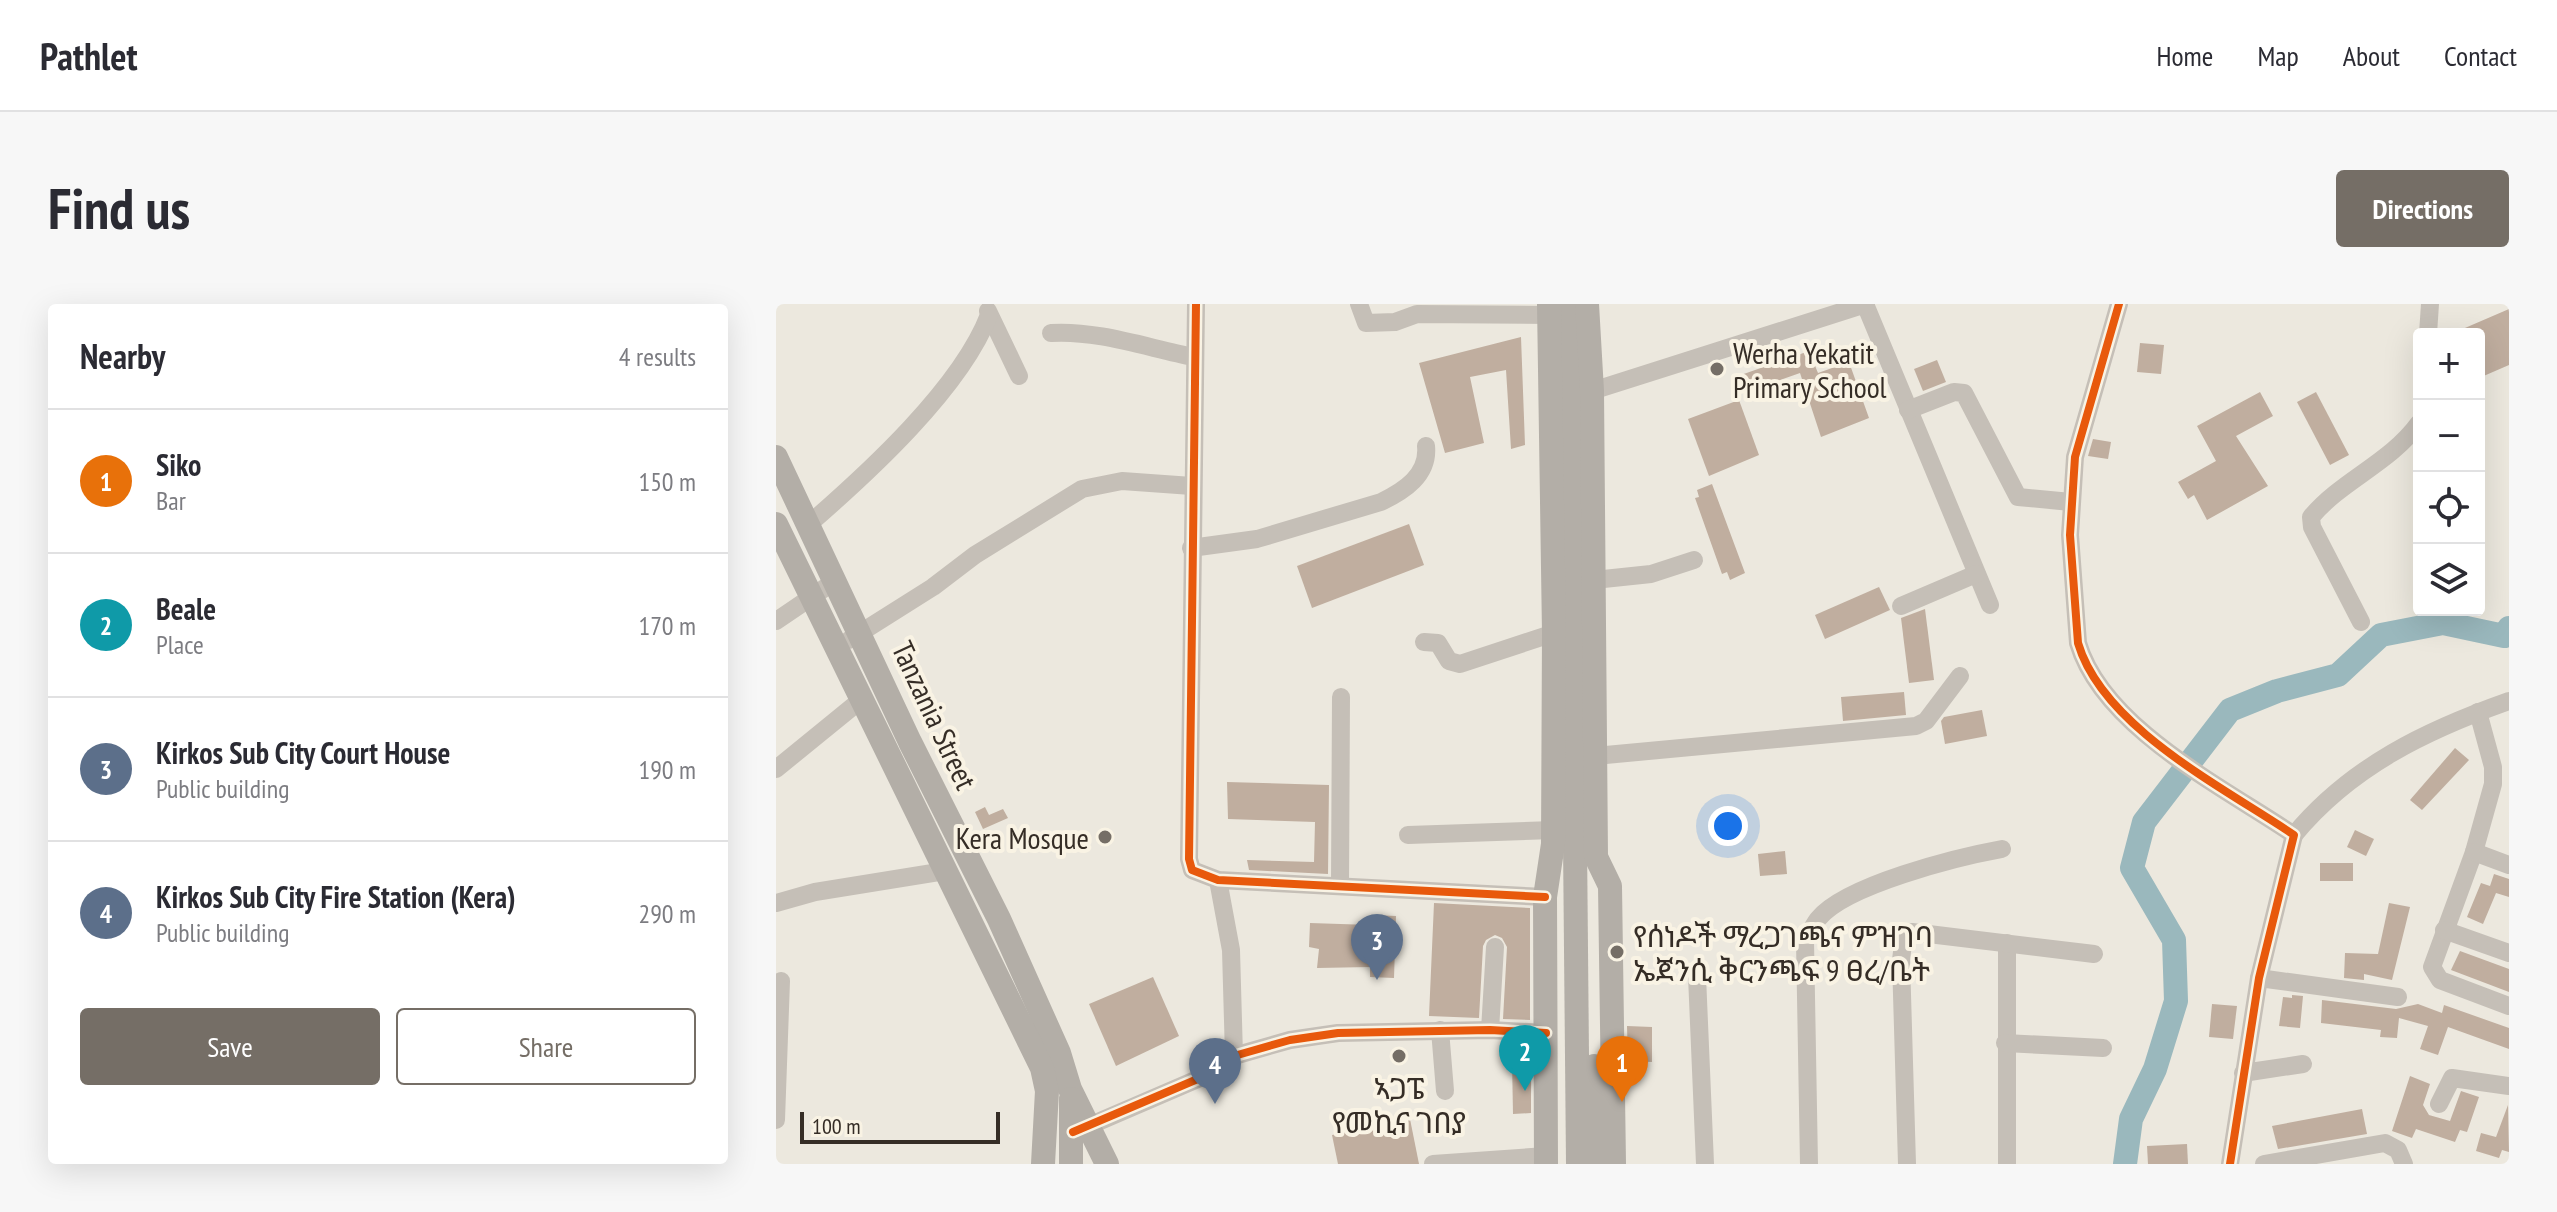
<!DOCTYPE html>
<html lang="en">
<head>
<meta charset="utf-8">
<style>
  body { margin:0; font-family:"PT Sans Narrow","Noto Sans Ethiopic",sans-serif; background:#f7f7f7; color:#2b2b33 }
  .controls { position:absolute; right:24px; top:24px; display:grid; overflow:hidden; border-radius:8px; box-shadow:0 8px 32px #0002 }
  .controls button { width:72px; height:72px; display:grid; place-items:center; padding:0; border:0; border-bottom:2px solid #e1e1e2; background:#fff; color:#2b2b33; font:40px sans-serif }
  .scale { position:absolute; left:24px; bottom:20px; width:200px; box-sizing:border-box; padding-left:8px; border:4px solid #352d26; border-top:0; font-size:22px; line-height:28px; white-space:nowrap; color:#352d26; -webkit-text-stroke:6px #f9f3e4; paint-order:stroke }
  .you { position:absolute; left:952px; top:522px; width:28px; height:28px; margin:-20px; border:6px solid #fff; border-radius:50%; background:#1a73e8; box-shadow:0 0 0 12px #1a73e833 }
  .badge { display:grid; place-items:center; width:52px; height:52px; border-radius:50%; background:#756e66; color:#fff; font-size:26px; font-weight:700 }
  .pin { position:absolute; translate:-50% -66px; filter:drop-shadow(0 2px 4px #0008) }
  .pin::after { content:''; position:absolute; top:42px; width:28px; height:24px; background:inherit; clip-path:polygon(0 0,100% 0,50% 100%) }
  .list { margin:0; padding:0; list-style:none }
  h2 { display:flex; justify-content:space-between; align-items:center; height:104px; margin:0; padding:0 32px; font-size:34px }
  h2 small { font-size:26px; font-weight:400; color:#7c7c81 }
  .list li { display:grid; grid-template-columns:52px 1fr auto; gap:24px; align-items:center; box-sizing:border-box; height:144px; padding:0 32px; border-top:2px solid #e1e1e2 }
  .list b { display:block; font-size:30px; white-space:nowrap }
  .list p { margin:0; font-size:26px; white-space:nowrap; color:#7c7c81 }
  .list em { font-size:26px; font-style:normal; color:#7c7c81 }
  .actions { display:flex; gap:16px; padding:24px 32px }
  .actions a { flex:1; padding:18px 0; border:2px solid #756e66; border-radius:8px; text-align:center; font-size:28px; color:#756e66 }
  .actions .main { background:#756e66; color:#fff }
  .icon { flex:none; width:44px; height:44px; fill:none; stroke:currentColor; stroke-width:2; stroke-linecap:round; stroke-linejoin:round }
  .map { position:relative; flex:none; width:1733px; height:860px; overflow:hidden; border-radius:8px }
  header { display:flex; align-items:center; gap:48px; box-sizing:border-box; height:112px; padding:0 40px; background:#fff; border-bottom:2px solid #e1e1e2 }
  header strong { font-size:38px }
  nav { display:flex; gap:44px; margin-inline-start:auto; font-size:28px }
  .intro { display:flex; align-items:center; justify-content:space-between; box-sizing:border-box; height:192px; padding:0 48px }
  h1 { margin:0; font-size:56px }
  .button { padding:20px 36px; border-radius:8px; background:#756e66; color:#fff; font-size:28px; font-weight:700 }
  main { display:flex; gap:48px; padding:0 48px }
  aside { flex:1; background:#fff; border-radius:8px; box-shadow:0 8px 32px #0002 }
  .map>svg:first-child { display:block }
</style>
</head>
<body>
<header>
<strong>Pathlet</strong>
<nav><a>Home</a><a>Map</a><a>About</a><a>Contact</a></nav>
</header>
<div class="intro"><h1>Find us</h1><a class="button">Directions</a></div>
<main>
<aside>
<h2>Nearby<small>4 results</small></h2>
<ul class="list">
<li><span class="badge" style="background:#e8710a">1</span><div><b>Siko</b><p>Bar</p></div><em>150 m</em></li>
<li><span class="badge" style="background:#0f9aa8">2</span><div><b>Beale</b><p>Place</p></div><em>170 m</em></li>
<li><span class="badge" style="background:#5c6f8a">3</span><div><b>Kirkos Sub City Court House</b><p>Public building</p></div><em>190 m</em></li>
<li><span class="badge" style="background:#5c6f8a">4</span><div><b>Kirkos Sub City Fire Station (Kera)</b><p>Public building</p></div><em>290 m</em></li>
</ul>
<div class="actions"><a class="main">Save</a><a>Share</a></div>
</aside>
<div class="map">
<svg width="1733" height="860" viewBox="0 0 1733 860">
  <rect width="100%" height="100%" fill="#ece8de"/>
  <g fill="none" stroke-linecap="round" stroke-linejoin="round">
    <polyline stroke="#9ab8bd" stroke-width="24" points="1349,860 1355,815 1379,765 1400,697 1398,636 1356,564 1368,518 1454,406 1501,387 1562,371 1605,331 1667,319 1728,332 1733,324"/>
  </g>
  <g fill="#c0ae9f">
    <polygon points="1733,5 1733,61 1703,74 1703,30 1675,30"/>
    <polygon points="745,33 749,141 735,145 730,66 694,73 708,139 669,149 643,59"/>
    <polygon points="1364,39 1388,41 1385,70 1361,68"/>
    <polygon points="1033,47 1042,69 1073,58 1093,114 1045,133 1024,69 968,89 962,72"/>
    <polygon points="1161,56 1170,78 1147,87 1138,65"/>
    <polygon points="1484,88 1497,112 1460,132 1492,182 1431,216 1418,191 1412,195 1402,178 1440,157 1421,122"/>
    <polygon points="1540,88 1573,151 1554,161 1521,98"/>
    <polygon points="963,96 983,151 933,172 912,115"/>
    <polygon points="1317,135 1335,138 1332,155 1312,152"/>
    <polygon points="936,180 969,269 954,276 951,268 946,270 919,194 923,193 921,186"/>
    <polygon points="633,220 648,261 536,304 521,262"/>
    <polygon points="1103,283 1114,306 1049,335 1039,311"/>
    <polygon points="1149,305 1158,376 1133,379 1125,314"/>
    <polygon points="1128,388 1130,411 1067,417 1065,393"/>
    <polygon points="1206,406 1211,432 1169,440 1165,417 1168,413"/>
    <polygon points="1679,444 1693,456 1646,506 1634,496"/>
    <polygon points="451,478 553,481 552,570 473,566 471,556 538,558 539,518 452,515"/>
    <polygon points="209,503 213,511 227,505 232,514 207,525 199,508"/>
    <polygon points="1579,526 1598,535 1590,552 1571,543"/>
    <polygon points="1009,547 1011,570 984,572 982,550"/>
    <rect x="1544" y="559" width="33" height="18"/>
    <polygon points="1718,570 1733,575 1733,593 1720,589 1707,620 1691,613 1705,579 1714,582"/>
    <polygon points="658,599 754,604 754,716 727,715 731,643 726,634 719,631 710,636 707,642 703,714 653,712"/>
    <polygon points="1613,599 1634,603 1616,676 1588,670 1588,676 1568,674 1569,649 1602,650"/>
    <polygon points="596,611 620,612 618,674 594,673 594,663 541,664 543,645 533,643 534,619 595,621"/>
    <polygon points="1684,647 1733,665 1733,688 1675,666"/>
    <polygon points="377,673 403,732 340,762 313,700"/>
    <polygon points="1516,691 1527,692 1524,724 1503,722 1507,693 1516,694"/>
    <polygon points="1546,696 1620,705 1642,700 1666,709 1668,701 1733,724 1733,745 1672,723 1662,751 1644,745 1652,722 1623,714 1621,734 1604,733 1605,726 1545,719"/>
    <polygon points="1436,700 1461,702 1457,735 1433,733"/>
    <polygon points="851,722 876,723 876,758 852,757"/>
    <polygon points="736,757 755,757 755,809 737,810"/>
    <polygon points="1634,772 1654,780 1647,801 1653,811 1674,817 1685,787 1703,793 1691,828 1684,826 1679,838 1640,825 1636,834 1616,827"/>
    <polygon points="1732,801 1733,848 1726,846 1723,854 1700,847 1705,829 1720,833"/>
    <polygon points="1586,805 1591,830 1502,845 1496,822"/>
    <polygon points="634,815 643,860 562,860 556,831"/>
    <polygon points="1411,840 1412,860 1372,860 1371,842"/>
  </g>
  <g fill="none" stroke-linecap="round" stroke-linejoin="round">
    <g stroke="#c5bfb7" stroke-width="18">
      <polyline points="420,0 413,555 416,566 442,576 769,593"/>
      <polyline points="583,0 590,19 619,18 641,10 774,11"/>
      <polyline points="1089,0 1214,301"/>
      <path d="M1343,0L1299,153L1294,231L1302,339C1327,424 1449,484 1518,531L1483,674L1454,860"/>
      <polyline points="212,7 243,72"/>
      <path d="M275,29C321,26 372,44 418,53"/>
      <polyline points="1652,30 1654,0"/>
      <polyline points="816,87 1090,0"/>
      <polyline points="1132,106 1178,88 1188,89 1242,193 1295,198"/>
      <path d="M32,221C92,169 185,84 213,11"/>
      <path d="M415,244L481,235L605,198C628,187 653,171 650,142"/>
      <polyline points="818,276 875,270 918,256"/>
      <polyline points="1125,302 1200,270"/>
      <polyline points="0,317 59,277"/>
      <path d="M1585,318L1536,223L1535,213C1566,176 1614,159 1643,119"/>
      <polyline points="73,336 157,283 199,251 306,185 346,177 416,182"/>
      <polyline points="648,338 662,339 673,357 684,360 778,329"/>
      <polyline points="1702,408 1717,463 1717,480 1698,548 1656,663 1664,676 1733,702"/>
      <polyline points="819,452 1140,422 1150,417 1184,372"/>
      <polyline points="0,465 86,395"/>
      <polyline points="632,531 777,526"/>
      <path d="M1518,531C1575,462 1651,426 1733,397"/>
      <polyline points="1698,548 1733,561"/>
      <polyline points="442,576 455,646 458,752"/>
      <polyline points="564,580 565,393"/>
      <polyline points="0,599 39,588 169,567"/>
      <polyline points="1668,626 1733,649"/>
      <polyline points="1231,639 1231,860"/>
      <polyline points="921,672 929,860"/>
      <polyline points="1483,674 1622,693"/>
      <polyline points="664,726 669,787"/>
      <polyline points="714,726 719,643"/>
      <polyline points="1229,739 1327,744"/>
      <polyline points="1467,769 1527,760"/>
      <polyline points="1663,800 1676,774 1733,782"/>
      <polyline points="0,816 5,677"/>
      <polyline points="301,827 424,774 458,752 514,736 562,729 714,726 770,729"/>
      <polyline points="657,860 770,852"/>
      <path d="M1033,860L1029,637C1033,630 1037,622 1042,615C1069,581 1182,553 1226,545"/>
      <polyline points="1131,860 1125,656 1127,640 1136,628 1318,650"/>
      <polyline points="1488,860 1609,839 1622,846 1628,860"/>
    </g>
    <g stroke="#b3aea7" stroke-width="24">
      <polyline points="794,0 802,860"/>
      <polyline points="811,0 816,87 820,553 834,582 838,860"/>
      <polyline points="0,153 134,438 223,615 283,749 294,785 331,860"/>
      <polyline points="0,220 266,764 271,787 267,860"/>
      <polyline points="818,762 818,860"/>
      <polyline points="295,795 295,860"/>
      <polyline points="770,860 769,593 777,540 778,329 773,0"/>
    </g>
    <g stroke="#f9f3e4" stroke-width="13">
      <g id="cycleway">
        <polyline points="420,0 413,555 416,566 442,576 769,593"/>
        <path d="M1343,0L1299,153L1294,231L1302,339C1327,424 1449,484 1518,531L1483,674L1454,860"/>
        <polyline points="297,828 424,774 458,752 514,736 562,729 714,726 770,729"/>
      </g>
    </g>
    <use href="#cycleway" stroke="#e8590c" stroke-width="8"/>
  </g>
  <g fill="#756e66" stroke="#f9f3e4" stroke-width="3">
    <circle cx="941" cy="65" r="8"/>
    <circle cx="329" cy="533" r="8"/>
    <circle cx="841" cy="648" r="8"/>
    <circle cx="623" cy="752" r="8"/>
  </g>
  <g text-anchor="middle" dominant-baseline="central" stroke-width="8" stroke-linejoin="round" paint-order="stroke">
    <g font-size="30" fill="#352d26" stroke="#f9f3e4" text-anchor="start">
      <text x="957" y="48">Werha Yekatit<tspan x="957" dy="34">Primary School</tspan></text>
      <text x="313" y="533" text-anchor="end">Kera Mosque</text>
      <text x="857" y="631">የሰነዶች ማረጋገጫና ምዝገባ<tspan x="857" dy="34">ኤጀንሲ ቅርንጫፍ 9 ፀረ/ቤት</tspan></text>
      <text x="623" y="783" text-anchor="middle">ኣጋፔ<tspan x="623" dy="34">የመኪና ገበያ</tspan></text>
    </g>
    <g font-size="30" fill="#352d26" stroke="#f9f3e4">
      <text transform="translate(159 411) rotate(65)">Tanzania Street</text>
    </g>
  </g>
</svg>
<div class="controls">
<button>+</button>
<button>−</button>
<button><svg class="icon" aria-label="locate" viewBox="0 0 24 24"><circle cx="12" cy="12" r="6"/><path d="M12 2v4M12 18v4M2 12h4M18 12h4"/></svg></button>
<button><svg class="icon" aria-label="layers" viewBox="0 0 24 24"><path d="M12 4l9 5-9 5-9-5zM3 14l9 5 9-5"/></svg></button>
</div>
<div class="scale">100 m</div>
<div class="you"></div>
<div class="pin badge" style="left:846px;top:798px;background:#e8710a">1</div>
<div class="pin badge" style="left:749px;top:787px;background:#0f9aa8">2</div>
<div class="pin badge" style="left:601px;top:676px;background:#5c6f8a">3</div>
<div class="pin badge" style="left:439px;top:800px;background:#5c6f8a">4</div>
</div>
</main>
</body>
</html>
